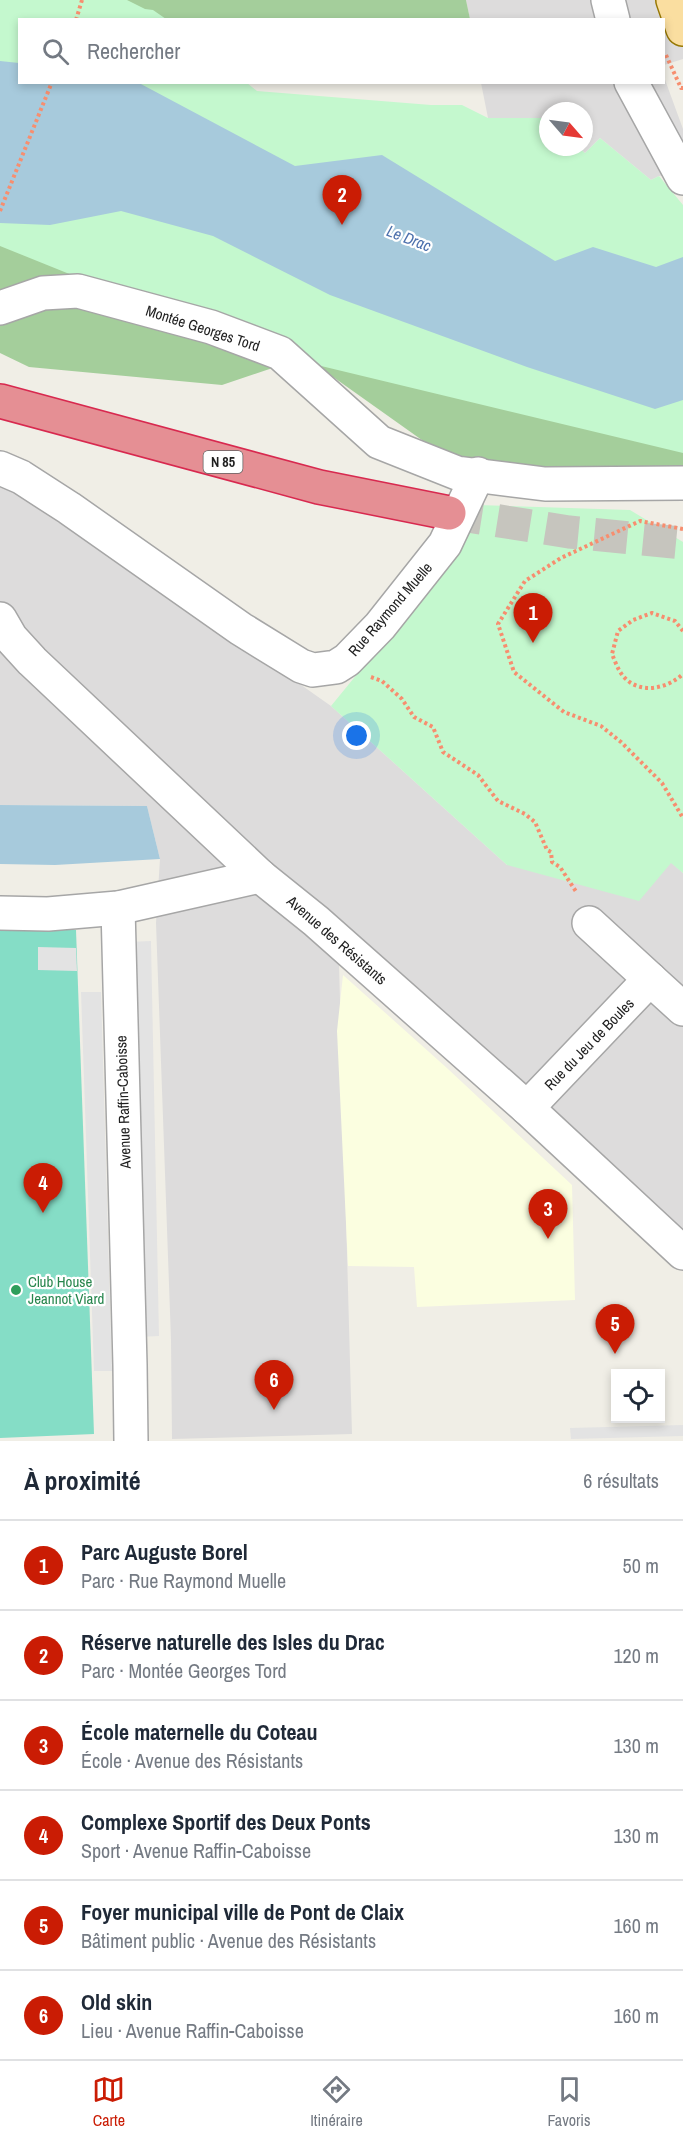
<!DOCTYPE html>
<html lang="fr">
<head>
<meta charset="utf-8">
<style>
  body { margin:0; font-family:"Archivo Narrow",sans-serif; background:#f6f6f7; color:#1f2937 }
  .controls { position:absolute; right:18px; bottom:18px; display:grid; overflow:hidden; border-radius:0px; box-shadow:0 3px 9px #0003 }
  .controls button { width:54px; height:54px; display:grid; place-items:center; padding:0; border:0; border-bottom:2px solid #e0e1e3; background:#fff; color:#1f2937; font:30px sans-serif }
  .compass { position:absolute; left:539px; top:102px; width:54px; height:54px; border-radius:50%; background:#fff; box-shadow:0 3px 9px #0003; rotate:118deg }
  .you { position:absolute; left:357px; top:736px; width:21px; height:21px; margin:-15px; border:4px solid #fff; border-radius:50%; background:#1a73e8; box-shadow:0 0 0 9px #1a73e833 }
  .badge { display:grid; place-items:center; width:39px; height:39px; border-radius:50%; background:#ca1c04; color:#fff; font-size:20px; font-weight:700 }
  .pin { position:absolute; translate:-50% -50px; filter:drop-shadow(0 2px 3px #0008) }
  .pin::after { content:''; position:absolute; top:32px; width:21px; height:18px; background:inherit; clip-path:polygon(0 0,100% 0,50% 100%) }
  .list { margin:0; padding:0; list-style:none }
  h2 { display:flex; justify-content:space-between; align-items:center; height:78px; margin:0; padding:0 24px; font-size:26px }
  h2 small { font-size:20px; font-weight:400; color:#747a83 }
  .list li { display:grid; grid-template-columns:39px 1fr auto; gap:18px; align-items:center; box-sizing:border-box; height:90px; padding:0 24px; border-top:2px solid #e0e1e3 }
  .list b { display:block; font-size:22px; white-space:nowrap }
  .list p { margin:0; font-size:20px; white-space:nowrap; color:#747a83 }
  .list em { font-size:20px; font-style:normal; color:#747a83 }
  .icon { flex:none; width:33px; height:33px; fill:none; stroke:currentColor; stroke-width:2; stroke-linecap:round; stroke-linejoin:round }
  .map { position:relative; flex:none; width:683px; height:1441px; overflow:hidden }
  .search { position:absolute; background:#fff; box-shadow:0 3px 9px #0003; left:18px; right:18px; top:18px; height:66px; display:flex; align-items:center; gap:15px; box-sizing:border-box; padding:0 21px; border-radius:0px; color:#747a83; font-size:22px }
  .sheet { height:618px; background:#fff }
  nav { display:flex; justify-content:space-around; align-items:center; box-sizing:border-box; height:84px; border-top:2px solid #e0e1e3; background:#fff; font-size:16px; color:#747a83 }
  nav a { display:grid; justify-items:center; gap:3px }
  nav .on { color:#ca1c04 }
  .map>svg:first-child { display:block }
</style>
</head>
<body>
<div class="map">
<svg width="683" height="1441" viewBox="0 0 683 1441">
  <rect width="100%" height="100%" fill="#f0eee6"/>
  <g fill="#dddcdc">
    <polygon points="466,0 683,0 683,59 664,65 664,20 470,19"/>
    <polygon points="664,77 683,129 683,172 659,176 651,180 600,138 585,153 578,147 584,147 584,111 548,111 548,136 543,137 542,118 488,118 481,83 664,82"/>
    <polygon points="0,473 331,706 507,865 672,863 683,873 683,1271 339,964 352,1434 172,1439 171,1340 156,923 160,859 147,806 0,805"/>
  </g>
  <polygon fill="#fbfee0" points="343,975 448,1069 572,1185 575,1300 417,1307 414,1267 348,1266 337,1031"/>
  <g fill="#a4ce9b">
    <polygon points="0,0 466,0 470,19 20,20"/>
    <polygon points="0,223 683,400 683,477 620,482 443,455 305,357 222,385 29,367 0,353"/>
  </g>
  <g fill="#c4f8ce">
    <polygon points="0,0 127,0 145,9 153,10 166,19 20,20 20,82 247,83 257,91 431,105 462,105 488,118 543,118 543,137 548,136 548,147 578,147 585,153 600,138 651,180 659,176 683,205 683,453 263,352 0,246"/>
    <polygon points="477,505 630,510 683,542 683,873 671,863 639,901 507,865 331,706 434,580"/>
  </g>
  <polygon fill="#85ddc6" points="0,927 76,930 94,1434 0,1438"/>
  <g fill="#e3e3e3">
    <polygon points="151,941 159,1336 138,1337 128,942"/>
    <polygon points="38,947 76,948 77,971 38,970"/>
    <polygon points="81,992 101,992 112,1371 94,1371"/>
    <polygon points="683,1425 683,1436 571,1439 570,1428"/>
  </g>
  <g fill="#a7cadc">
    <polygon points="0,61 19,63 20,82 139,83 295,166 382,155 555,261 593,247 656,267 683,257 683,400 655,409 527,367 330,295 213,236 121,211 50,225 0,223"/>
    <polygon points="0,805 147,806 160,859 55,865 0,864"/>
  </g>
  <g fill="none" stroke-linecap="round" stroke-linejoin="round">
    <polyline stroke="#c6c5be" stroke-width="33" stroke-dasharray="33 16" stroke-linecap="butt" points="449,513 569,532 683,543"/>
    <g stroke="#a6a6a6" stroke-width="36">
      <g id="minor">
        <polyline points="608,0 613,20"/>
        <polyline points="631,82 683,178"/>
        <polyline points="0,308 43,293 78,291 211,327 280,353 379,442 457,473 545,484 683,483"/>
        <polyline points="0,468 21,477 69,508 241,629 301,666 313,670 336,667 347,660 380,626 445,544 478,474"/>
        <polyline points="0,619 11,638 32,661 260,876 316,921 527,1108 683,1253"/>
        <polyline points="118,908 130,1365 131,1441"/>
        <polyline points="0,913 48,914 118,908 260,876"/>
        <polyline points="589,923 650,979"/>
        <polyline points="527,1108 650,979 683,1009"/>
      </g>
    </g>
    <g stroke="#977803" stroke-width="36">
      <polyline id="major" points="673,0 683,29"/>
    </g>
    <g stroke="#d8294f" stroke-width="36">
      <polyline id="highway" points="0,401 319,487 449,513"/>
    </g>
    <g stroke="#f78e6f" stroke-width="4" stroke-dasharray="3 3" stroke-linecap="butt">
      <polyline points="76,20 82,0"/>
      <polyline points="666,55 681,88 683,88"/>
      <polyline points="0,211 52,82"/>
      <polyline points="683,529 640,521 561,558 525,581 498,624 514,672 564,712 601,726 621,742 662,783 683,818"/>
      <path d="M683,631L675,621L652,613L633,620L618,631L612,654C615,661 618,670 623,676C639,695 667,689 683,674"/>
      <polyline points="371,677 382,681 402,699 414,717 433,727 443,752 478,775 498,801 525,814 535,822 547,850 551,852 552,862 560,867 577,893"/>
    </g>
    <use href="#minor" stroke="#fff" stroke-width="33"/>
    <use href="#major" stroke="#fadea0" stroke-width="33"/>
    <use href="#highway" stroke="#e58f94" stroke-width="33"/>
  </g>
  <circle fill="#2e9e5b" stroke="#fff" stroke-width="2" cx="16" cy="1290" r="6"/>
  <g text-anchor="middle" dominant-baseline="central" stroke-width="4.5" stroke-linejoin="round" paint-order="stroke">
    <rect fill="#fff" stroke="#626262" stroke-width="1.5" x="203.5" y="451" width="39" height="22" rx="4.5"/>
    <g font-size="14" font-weight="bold" fill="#1f1f1f">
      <text x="223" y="462">N 85</text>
    </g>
    <g font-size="15" fill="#1f1f1f" stroke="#fff">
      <text transform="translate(203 328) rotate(18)">Montée Georges Tord</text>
      <text transform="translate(390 609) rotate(-49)">Rue Raymond Muelle</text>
      <text transform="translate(337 940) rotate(41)">Avenue des Résistants</text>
      <text transform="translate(589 1044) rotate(-46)">Rue du Jeu de Boules</text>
      <text transform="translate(123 1102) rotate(-92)">Avenue Raffin-Caboisse</text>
    </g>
    <g font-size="15" fill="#27864d" stroke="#fff" text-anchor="start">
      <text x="28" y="1281">Club House<tspan x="28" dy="17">Jeannot Viard</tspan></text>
    </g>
    <g font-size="16" font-style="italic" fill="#4d71ad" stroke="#fff">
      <text transform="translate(409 238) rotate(21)">Le Drac</text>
    </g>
  </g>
</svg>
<div class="controls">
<button><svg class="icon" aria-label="locate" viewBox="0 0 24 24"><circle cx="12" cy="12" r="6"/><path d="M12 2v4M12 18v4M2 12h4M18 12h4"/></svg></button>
</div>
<svg class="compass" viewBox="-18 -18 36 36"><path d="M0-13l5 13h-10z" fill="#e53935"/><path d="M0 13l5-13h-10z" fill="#747a83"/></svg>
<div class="you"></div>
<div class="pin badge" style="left:533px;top:643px">1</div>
<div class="pin badge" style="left:342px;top:225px">2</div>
<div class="pin badge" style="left:548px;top:1239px">3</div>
<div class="pin badge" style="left:43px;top:1213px">4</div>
<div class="pin badge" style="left:615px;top:1354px">5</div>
<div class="pin badge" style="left:274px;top:1410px">6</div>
<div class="search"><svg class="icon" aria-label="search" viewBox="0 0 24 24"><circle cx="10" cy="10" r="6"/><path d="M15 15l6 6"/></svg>Rechercher</div>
</div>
<section class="sheet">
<h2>À proximité<small>6 résultats</small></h2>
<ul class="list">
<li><span class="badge">1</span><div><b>Parc Auguste Borel</b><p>Parc · Rue Raymond Muelle</p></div><em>50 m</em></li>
<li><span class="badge">2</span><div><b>Réserve naturelle des Isles du Drac</b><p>Parc · Montée Georges Tord</p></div><em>120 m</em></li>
<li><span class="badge">3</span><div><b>École maternelle du Coteau</b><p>École · Avenue des Résistants</p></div><em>130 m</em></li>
<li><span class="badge">4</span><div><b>Complexe Sportif des Deux Ponts</b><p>Sport · Avenue Raffin-Caboisse</p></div><em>130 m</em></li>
<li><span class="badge">5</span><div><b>Foyer municipal ville de Pont de Claix</b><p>Bâtiment public · Avenue des Résistants</p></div><em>160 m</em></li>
<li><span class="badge">6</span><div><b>Old skin</b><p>Lieu · Avenue Raffin-Caboisse</p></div><em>160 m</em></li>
</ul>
</section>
<nav>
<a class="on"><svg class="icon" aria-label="map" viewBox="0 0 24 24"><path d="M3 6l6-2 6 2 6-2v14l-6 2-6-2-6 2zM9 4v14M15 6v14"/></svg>Carte</a>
<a><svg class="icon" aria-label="directions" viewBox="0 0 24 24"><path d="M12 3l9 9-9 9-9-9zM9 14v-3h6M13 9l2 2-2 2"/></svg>Itinéraire</a>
<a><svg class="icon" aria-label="saved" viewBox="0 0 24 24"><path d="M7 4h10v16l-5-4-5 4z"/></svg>Favoris</a>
</nav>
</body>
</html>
